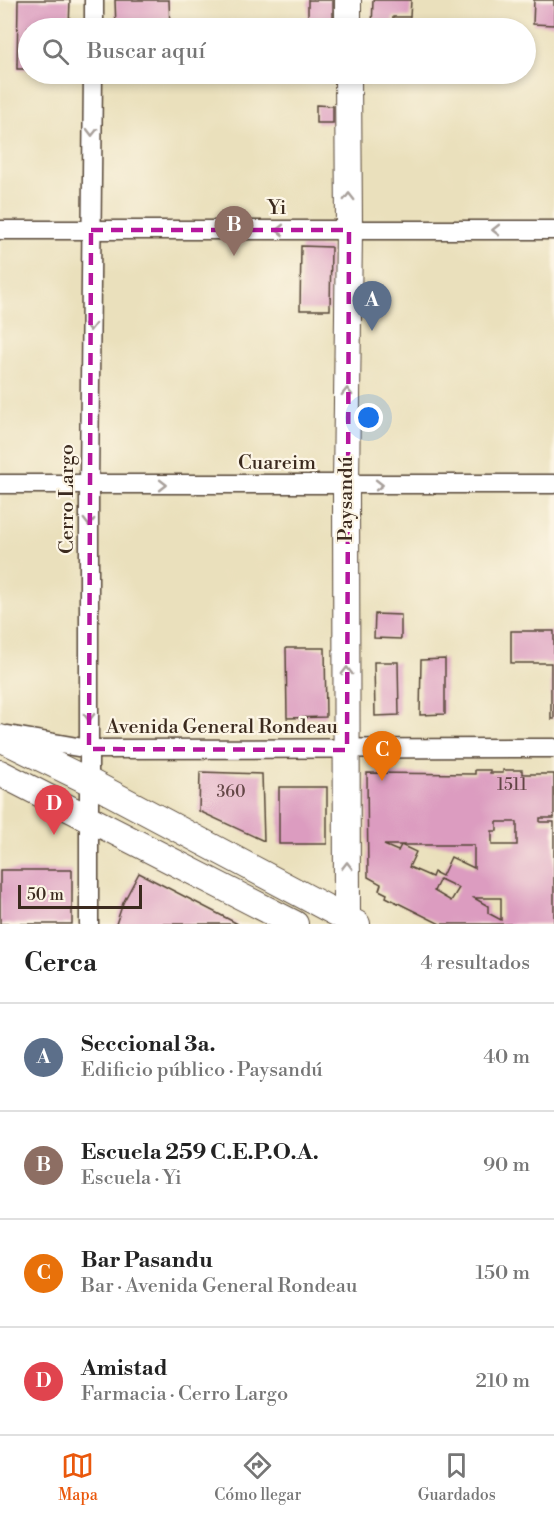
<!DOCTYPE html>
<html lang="es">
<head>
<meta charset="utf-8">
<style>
  body { margin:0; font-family:"Libre Bodoni",serif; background:#f6f6f6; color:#222 }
  .scale { position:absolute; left:18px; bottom:15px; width:124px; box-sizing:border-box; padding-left:6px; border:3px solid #3b2a1e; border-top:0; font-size:16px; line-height:21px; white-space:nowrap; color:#3b2a1e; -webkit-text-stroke:4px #fcf5e5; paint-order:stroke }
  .you { position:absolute; left:369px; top:418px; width:21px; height:21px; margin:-15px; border:4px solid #fff; border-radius:50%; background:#1a73e8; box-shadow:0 0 0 9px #1a73e833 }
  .badge { display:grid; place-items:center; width:39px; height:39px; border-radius:50%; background:#ea580c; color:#fff; font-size:20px; font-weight:700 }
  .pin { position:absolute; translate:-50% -50px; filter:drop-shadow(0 2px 3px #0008) }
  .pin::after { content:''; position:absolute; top:32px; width:21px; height:18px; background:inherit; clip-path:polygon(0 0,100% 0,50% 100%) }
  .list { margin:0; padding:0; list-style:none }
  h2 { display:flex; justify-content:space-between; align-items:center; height:78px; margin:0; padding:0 24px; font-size:26px }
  h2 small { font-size:20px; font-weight:400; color:#767676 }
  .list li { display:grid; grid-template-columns:39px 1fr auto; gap:18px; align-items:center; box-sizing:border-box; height:108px; padding:0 24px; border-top:2px solid #e0e0e0 }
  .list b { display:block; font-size:22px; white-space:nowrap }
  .list p { margin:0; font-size:20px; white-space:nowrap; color:#767676 }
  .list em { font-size:20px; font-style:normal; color:#767676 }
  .icon { flex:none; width:33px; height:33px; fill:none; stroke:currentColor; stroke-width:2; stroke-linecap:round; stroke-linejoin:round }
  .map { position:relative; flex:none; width:554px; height:924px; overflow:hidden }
  .search { position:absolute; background:#fff; box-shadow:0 3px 9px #0003; left:18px; right:18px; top:18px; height:66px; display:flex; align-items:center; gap:15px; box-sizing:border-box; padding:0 21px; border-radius:33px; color:#767676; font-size:22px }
  .sheet { height:510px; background:#fff }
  nav { display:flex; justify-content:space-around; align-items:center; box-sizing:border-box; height:84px; border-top:2px solid #e0e0e0; background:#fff; font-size:16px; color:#767676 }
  nav a { display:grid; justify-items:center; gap:3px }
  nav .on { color:#ea580c }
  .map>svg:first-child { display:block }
</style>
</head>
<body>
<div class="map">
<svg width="554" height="924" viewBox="0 0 554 924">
  <rect width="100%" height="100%" fill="#fcf5e5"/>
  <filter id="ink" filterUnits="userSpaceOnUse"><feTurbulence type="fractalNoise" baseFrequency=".0167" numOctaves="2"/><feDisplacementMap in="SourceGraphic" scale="12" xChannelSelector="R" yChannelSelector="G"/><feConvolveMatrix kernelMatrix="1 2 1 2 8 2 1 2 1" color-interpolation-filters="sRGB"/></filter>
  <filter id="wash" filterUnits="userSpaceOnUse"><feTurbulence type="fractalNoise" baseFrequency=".008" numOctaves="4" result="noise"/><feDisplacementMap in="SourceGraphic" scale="24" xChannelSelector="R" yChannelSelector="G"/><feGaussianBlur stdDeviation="1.35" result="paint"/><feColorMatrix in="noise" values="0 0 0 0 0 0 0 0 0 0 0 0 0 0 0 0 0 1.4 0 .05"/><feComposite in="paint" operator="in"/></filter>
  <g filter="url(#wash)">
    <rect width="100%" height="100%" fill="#eae0bc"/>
    <g id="blocks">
      <g fill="#dc9cc0" fill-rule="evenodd">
        <polygon points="18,0 70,0 69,28 28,28 28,69 17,69"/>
        <polygon points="115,0 169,0 170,28 116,28"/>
        <rect x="308" y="0" width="25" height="25"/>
        <polygon points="373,0 411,0 410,17 393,17 392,28 372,28"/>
        <polygon points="534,0 554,0 554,25 533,24"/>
        <polygon points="316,105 333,106 333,123 316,123"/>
        <polygon points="301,246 331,247 330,310 300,310"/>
        <polygon points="375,614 401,615 401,639 374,638"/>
        <polygon points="511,631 554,631 554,719 551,719 551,663 511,663"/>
        <polygon points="286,648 325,648 326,717 287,718"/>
        <polygon points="445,659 445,714 420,715 421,660"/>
        <polygon points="374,662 398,662 399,715 375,716"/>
        <path d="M475,770H490V773H503V770H522V774H554V818H540V822H554V924H440L386,897L387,894L379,890L381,884L368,877L367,773L475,774ZM497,822H517V845H492V831H497ZM384,845H401L398,851ZM401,845H474V868L451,857L442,876L434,872L432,877L409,867L416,852ZM440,879L459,888L451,901L434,891ZM474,898H501V920L488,913V906Z"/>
        <polygon points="200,772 262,774 264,841 199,811"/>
        <rect x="279" y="787" width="48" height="57"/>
        <rect x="0" y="870" width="72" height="54"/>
        <polygon points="139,873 238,924 116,924 123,903"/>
      </g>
    </g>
  </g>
  <g filter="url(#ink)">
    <use href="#blocks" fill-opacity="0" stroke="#554536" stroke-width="1.5"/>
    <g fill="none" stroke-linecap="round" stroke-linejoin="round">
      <g stroke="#554536" stroke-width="21">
        <g id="street">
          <polyline points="94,28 94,0"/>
          <polyline points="0,230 554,230"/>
          <polyline points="0,484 554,484"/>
          <polyline points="8,735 89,749 554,748"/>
          <polyline points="89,924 89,484 93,74"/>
        </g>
      </g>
      <g stroke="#554536" stroke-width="28">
        <g id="secondary">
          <polyline points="348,0 348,28"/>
          <polyline points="0,738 90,782 357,924"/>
          <polyline points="0,773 295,924"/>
          <polyline points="347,924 346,486 349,230 348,74"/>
        </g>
      </g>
      <use href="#street" stroke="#fff" stroke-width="18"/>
      <use href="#secondary" stroke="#fff" stroke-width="26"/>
    </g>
    <defs><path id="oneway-chevron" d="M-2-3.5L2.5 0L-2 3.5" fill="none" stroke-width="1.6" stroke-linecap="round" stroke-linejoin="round" transform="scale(1.5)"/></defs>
    <g stroke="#a79f9a">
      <use href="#oneway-chevron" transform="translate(92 132) rotate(91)"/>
      <use href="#oneway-chevron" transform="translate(349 197) rotate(-90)"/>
      <use href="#oneway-chevron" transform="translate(280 230) rotate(-180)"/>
      <use href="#oneway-chevron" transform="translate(496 230) rotate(180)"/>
      <use href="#oneway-chevron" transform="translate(90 327) rotate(90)"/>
      <use href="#oneway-chevron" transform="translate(347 392) rotate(-89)"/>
      <use href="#oneway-chevron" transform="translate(163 485)"/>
      <use href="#oneway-chevron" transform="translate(379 485)"/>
      <use href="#oneway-chevron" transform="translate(89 522) rotate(90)"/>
      <use href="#oneway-chevron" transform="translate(347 671) rotate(-90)"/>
      <use href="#oneway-chevron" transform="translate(89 717) rotate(90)"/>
      <use href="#oneway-chevron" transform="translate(347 866) rotate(-90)"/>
    </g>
  </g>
  <path fill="none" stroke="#b5179e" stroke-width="4.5" stroke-dasharray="12 8" stroke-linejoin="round" d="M91,230H349L347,750L89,749Z"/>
  <g text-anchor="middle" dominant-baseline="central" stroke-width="4.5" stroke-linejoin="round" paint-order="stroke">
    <g font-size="16" fill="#634646">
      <text x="512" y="785">1511</text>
      <text x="231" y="792">360</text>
    </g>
    <g font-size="20" fill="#3b2a1e" stroke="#fcf5e5">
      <text x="277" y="208">Yi</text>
      <text x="277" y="463">Cuareim</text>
      <text transform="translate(67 499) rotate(-90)">Cerro Largo</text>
      <text transform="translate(346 499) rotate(-90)">Paysandú</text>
      <text x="222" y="727">Avenida General Rondeau</text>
    </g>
  </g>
</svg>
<div class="scale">50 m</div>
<div class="you"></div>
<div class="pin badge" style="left:372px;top:331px;background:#5c6f8a">A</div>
<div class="pin badge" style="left:234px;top:256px;background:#8d6e63">B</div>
<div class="pin badge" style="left:382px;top:781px;background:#e8710a">C</div>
<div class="pin badge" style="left:54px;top:835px;background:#e0444e">D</div>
<div class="search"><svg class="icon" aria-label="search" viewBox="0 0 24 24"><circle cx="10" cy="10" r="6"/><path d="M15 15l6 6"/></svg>Buscar aquí</div>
</div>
<section class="sheet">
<h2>Cerca<small>4 resultados</small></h2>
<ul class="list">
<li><span class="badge" style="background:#5c6f8a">A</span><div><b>Seccional 3a.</b><p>Edificio público · Paysandú</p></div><em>40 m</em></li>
<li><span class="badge" style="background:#8d6e63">B</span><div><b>Escuela 259 C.E.P.O.A.</b><p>Escuela · Yi</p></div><em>90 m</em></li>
<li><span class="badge" style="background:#e8710a">C</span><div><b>Bar Pasandu</b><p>Bar · Avenida General Rondeau</p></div><em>150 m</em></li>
<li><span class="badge" style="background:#e0444e">D</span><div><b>Amistad</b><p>Farmacia · Cerro Largo</p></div><em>210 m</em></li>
</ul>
</section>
<nav>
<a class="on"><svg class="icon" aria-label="map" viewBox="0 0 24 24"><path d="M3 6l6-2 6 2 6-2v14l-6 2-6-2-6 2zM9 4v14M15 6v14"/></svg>Mapa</a>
<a><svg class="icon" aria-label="directions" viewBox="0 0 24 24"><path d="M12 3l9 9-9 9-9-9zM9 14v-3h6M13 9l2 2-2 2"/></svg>Cómo llegar</a>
<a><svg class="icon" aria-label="saved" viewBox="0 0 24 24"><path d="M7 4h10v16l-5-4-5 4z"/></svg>Guardados</a>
</nav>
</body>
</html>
